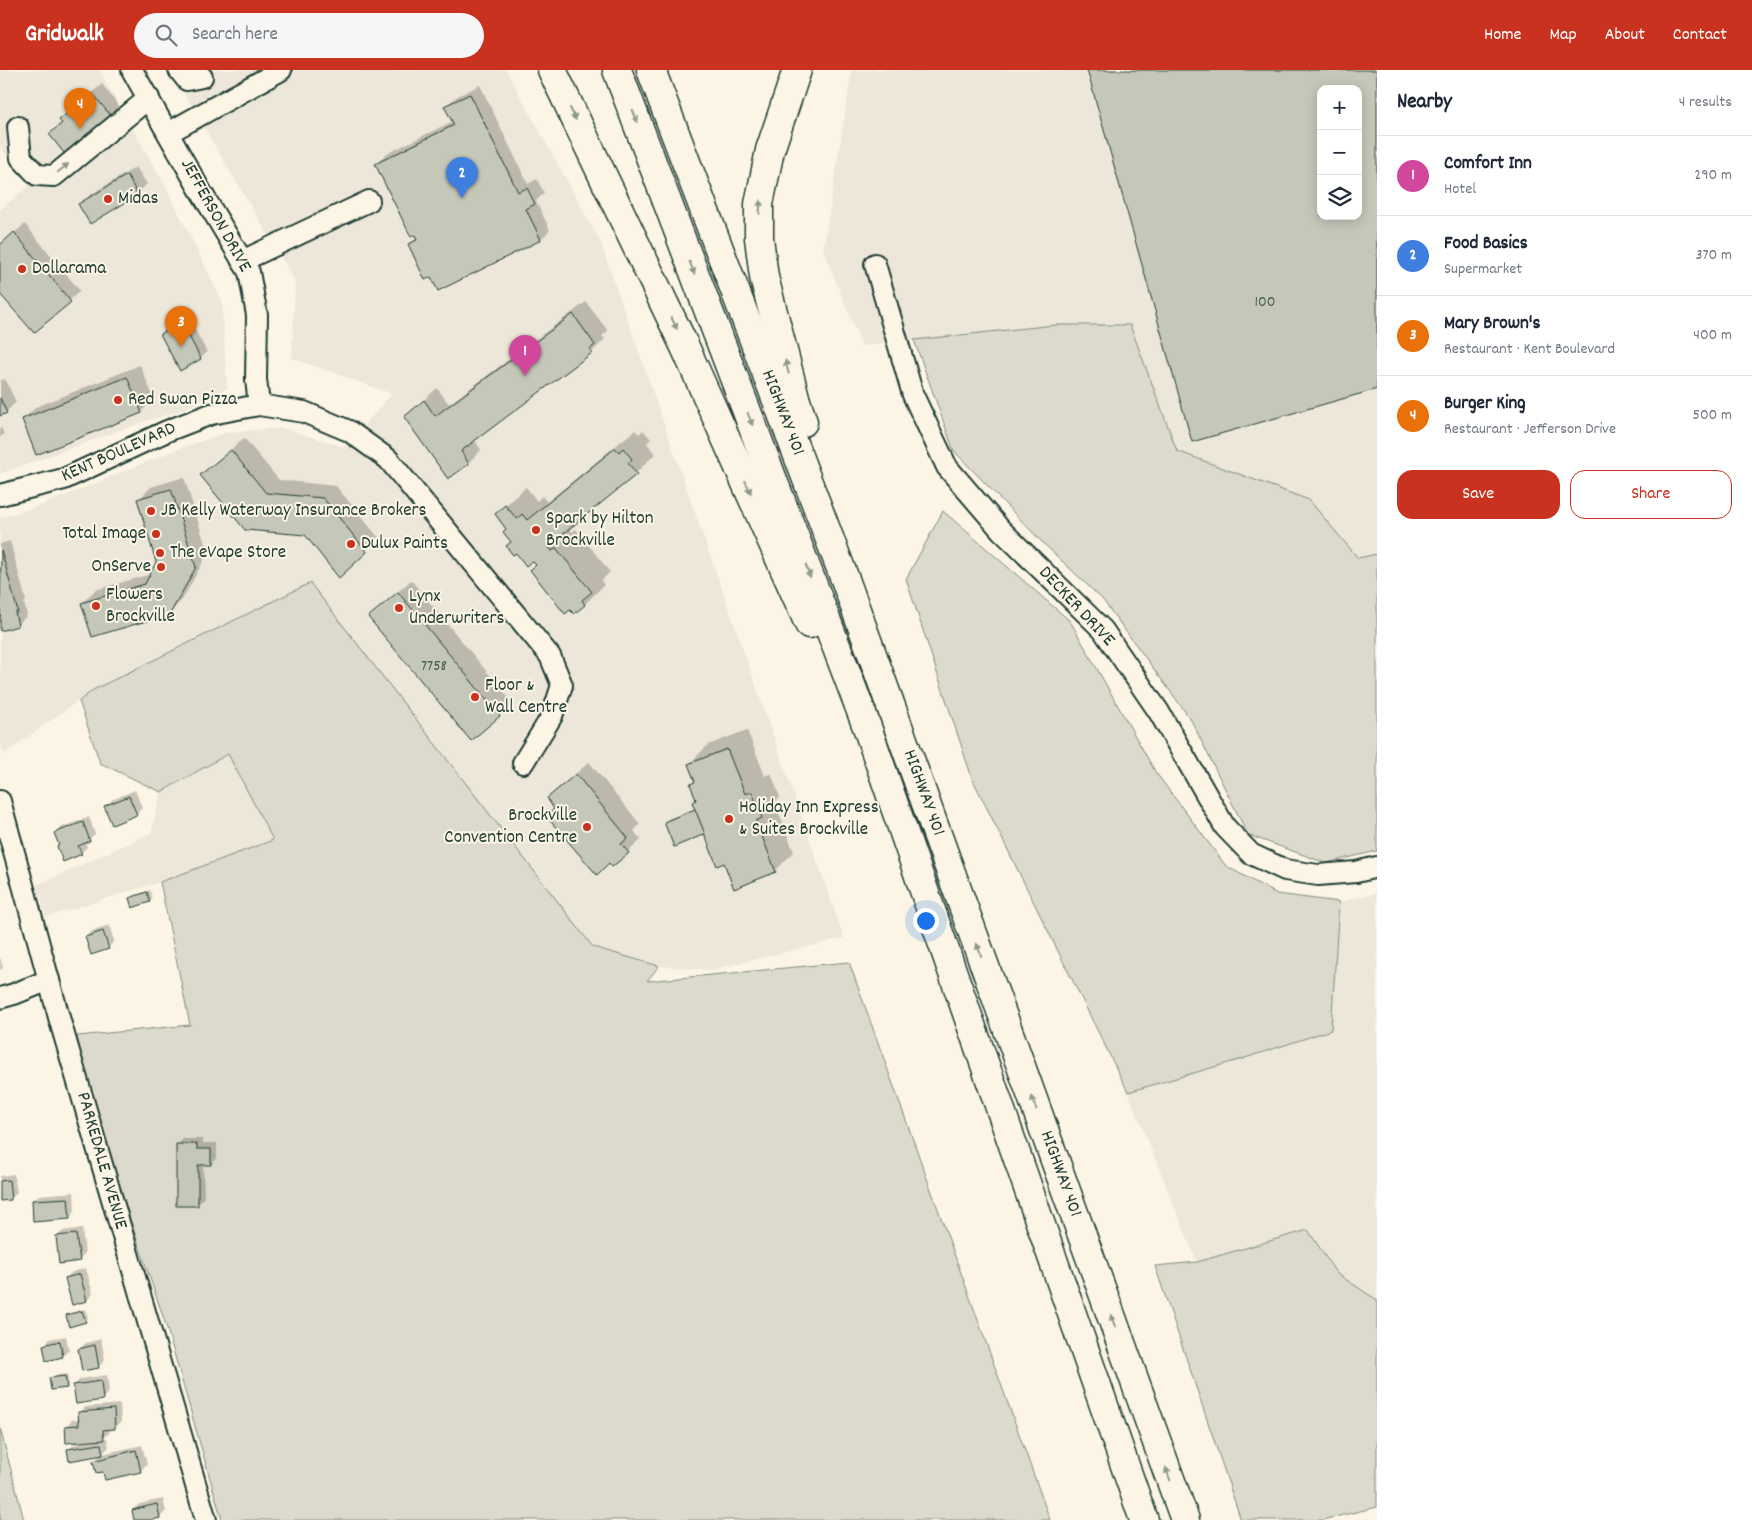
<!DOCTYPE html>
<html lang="en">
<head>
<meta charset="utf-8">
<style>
  body { margin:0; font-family:Dekko,sans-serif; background:#f6f6f7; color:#1f2937 }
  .controls { position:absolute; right:15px; top:15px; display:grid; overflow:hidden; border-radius:10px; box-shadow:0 2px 12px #0003 }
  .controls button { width:45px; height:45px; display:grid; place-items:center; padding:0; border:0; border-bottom:1px solid #e0e1e3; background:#fff; color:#1f2937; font:25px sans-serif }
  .you { position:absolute; left:925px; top:850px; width:18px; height:18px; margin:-12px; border:4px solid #fff; border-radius:50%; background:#1a73e8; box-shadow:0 0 0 8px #1a73e833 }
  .badge { display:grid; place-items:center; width:32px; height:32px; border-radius:50%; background:#c8321e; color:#fff; font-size:16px; font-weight:700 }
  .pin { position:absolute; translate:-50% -41px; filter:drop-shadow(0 1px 2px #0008) }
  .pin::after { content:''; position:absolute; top:26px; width:18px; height:15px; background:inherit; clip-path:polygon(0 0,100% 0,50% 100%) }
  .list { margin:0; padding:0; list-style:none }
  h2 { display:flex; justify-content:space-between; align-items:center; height:65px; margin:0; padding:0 20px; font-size:21px }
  h2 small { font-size:16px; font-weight:400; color:#747a83 }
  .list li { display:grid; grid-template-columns:32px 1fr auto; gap:15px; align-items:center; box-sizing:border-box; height:80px; padding:0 20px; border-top:1px solid #e0e1e3 }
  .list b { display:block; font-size:19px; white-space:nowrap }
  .list p { margin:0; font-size:16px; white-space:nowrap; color:#747a83 }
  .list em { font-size:16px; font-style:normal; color:#747a83 }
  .actions { display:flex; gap:10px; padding:15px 20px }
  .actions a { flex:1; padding:11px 0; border:1px solid #c8321e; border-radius:15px; text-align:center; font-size:18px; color:#c8321e }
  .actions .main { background:#c8321e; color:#fff }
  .icon { flex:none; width:28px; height:28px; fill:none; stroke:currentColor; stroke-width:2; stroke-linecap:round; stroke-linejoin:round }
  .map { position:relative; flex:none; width:1377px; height:1450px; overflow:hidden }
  header { display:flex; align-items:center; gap:30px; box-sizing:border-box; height:70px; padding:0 25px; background:#c8321e; color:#fff }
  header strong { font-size:24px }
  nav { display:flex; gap:28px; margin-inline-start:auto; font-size:18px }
  .search { width:350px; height:45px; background:#f6f6f7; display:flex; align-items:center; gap:12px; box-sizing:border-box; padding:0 18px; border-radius:28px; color:#747a83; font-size:19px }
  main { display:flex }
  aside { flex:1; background:#fff }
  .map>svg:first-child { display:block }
</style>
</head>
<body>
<header>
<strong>Gridwalk</strong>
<div class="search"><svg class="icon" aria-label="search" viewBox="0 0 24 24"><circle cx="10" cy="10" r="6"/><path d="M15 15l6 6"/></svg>Search here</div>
<nav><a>Home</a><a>Map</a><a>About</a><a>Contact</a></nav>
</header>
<main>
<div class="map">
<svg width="1377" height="1450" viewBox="0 0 1377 1450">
  <rect width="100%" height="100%" fill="#fcf5e5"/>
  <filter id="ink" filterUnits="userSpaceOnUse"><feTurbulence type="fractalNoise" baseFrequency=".02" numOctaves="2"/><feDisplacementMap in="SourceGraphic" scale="10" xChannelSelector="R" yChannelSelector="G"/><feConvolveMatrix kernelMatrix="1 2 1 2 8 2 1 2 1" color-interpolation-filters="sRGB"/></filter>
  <g filter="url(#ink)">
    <g fill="#ece7d8" fill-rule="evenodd">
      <polygon points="0,0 99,0 166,117 222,231 227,318 177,342 146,351 0,404 0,140 32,113 0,77"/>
      <polygon points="170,0 506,0 600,171 844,868 711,900 659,896 593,877 310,514 93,620 4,684 0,671 0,448 42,435 181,378 228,362 283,358 344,377 392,324 292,288 295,211"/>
      <path d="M852,0H1377V484L1358,488L1309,430L1176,381L1130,255H1055L862,276L823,180ZM1321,19H1358V146H1321Z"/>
      <polygon points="228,684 273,771 160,812 46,847 37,815 151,763 161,722"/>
      <polygon points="1377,823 1377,1230 1336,1203 1308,1160 1197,1192 1128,1022 1242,989 1331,960 1339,832"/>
    </g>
    <g fill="#dcdacc" stroke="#7e8c80">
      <polygon points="1055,255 1130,255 1177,381 1309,430 1358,488 1377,484 1377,781 1326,793 1248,765 1190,648 1102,529 1042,472 954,381 914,270"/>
      <polygon points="943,441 1070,551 1156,703 1226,796 1277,824 1339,832 1331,960 1242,989 1128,1022 972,708 906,509"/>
      <polygon points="310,513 593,877 659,896 647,911 849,892 1050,1450 222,1450 166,1255 93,1040 77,966 190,955 160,812 273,770 228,684 161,722 100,693 79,631 93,620"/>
      <polygon points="1308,1160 1336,1203 1377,1230 1377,1437 1322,1450 1241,1450 1155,1196 1197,1192"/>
      <polygon points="0,1358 24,1450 0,1450"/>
    </g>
    <g fill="#0003">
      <polygon points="102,14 123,41 114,50 50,64 62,52 60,50 70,41"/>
      <polygon points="480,15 528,114 537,109 544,123 536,131 550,160 541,169 439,219 432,205 410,175 417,167 376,94 386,84 453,51 446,36 456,27"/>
      <polygon points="136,97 147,114 137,124 90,152 80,134 90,125"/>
      <polygon points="25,154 80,221 34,261 0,222 0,175"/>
      <polygon points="586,232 608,261 602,266 605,269 592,282 474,369 481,380 468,393 448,407 406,347 437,318 449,334"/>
      <polygon points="188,247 207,282 201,288 181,299 162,265 168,258"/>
      <polygon points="140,295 154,329 141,342 23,349 36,337"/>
      <polygon points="5,309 16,332 6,342 0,345 0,311"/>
      <polygon points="0,356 4,364 0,368"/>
      <polygon points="635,360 639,364 643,360 651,369 647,373 655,384 636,403 569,458 572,462 576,459 610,502 601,511 604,515 585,534 537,495 513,471 508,458 496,444 526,417 537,431 542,426 547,432"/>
      <polygon points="244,368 279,410 336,416 379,468 339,506 305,464 202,406"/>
      <polygon points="184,407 208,483 182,530 169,543 82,533 95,520 151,504 157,492 138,430 151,417"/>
      <polygon points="10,471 26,531 24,533 27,545 18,555 0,559 0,474"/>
      <polygon points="411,510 512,632 471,669 370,547"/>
      <polygon points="747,660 765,706 771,703 780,727 775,733 794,782 775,801 725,791 705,763 666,752 668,749 696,738 693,732 697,728 692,714 695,710 689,694 708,675"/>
      <polygon points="589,692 640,754 634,761 641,770 628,782 556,738 548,729"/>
      <polygon points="135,720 142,738 136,744 106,736 112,730"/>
      <polygon points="89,747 95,764 85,772 87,777 81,783 60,774 56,763 62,757"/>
      <polygon points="150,820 152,828 150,831 133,837 130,829 133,826"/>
      <polygon points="109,855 114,871 108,878 86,867 92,861"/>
      <polygon points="0,887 3,898 0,900"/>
      <polygon points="183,1069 203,1069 203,1073 217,1073 217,1088 211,1094 203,1094 204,1128 197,1135 177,1075"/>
      <polygon points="14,1104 17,1122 11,1129 0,1130 0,1106"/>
      <polygon points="74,1122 75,1141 69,1148 33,1131 39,1125"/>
      <polygon points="82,1158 85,1183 79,1190 57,1167 63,1161"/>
      <polygon points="86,1198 93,1224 87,1230 73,1234 66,1208 72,1202"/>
      <polygon points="85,1239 88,1248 85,1251 67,1246 70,1243"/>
      <polygon points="66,1266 69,1280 63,1286 44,1275 50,1269"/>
      <polygon points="101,1269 105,1290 99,1296 83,1299 79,1279 86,1273"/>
      <polygon points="67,1304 69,1314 66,1316 50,1309 53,1306"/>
      <polygon points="107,1305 109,1322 103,1328 77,1333 74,1316 80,1309"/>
      <polygon points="120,1334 121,1352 115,1358 109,1358 110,1362 103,1369 107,1368 109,1377 102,1384 142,1375 147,1394 140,1401 104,1400 94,1391 101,1384 68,1380 75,1374 83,1372 83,1370 66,1356 72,1350 80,1349 79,1343 85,1337"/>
      <polygon points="163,1429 166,1441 160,1447 152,1449 153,1450 136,1450 133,1440 139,1434"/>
    </g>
    <g fill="#c5c7b9" stroke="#1f3d34" fill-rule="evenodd">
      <path d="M1087,0H1377V319L1192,372ZM1321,19H1358V146H1321Z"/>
      <polygon points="92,23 115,51 67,87 49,64 62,53 59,50"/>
      <polygon points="470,24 518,122 527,118 535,134 526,139 541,170 438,221 431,207 425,210 408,174 417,170 415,165 411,167 375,94 454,55 444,36"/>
      <polygon points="127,105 138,125 90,154 78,134"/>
      <polygon points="14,162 71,232 34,263 0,224 0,175"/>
      <polygon points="573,244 595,275 590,279 592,283 461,381 469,394 448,409 404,347 424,330 435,346"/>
      <polygon points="182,253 201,289 180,301 160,264"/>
      <polygon points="127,307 142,343 36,385 22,349"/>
      <polygon points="0,328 7,343 0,346"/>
      <polygon points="615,378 619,382 623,378 632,389 628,393 637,404 548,476 552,481 556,478 592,522 582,530 585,535 574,544 570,540 565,544 530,500 536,495 532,491 526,496 516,483 513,485 506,476 511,472 503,462 506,459 495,444 505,435 517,449 522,444 527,450"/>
      <polygon points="231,380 266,423 323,428 367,482 339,508 305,465 245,460 200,405"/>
      <polygon points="171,419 196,497 170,544 92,567 81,533 145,514 156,492 137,429"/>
      <polygon points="1,480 18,542 15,542 18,556 0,561"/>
      <polygon points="398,522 500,646 471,671 368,547"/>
      <polygon points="727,679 745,724 752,722 762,748 756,751 776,802 734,819 724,793 717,796 692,732 696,730 690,714 695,712 688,694"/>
      <polygon points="576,704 628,768 621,774 629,783 612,797 609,793 597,805 546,746 554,739 547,728"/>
      <polygon points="129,726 137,745 112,755 104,736"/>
      <polygon points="695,739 705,764 674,777 664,752"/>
      <polygon points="83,752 90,771 78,776 82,784 63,792 57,776 59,775 54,763"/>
      <polygon points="147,822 150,832 132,838 129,828"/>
      <polygon points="103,861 109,879 91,885 85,867"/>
      <polygon points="176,1074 197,1074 197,1079 211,1079 211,1095 198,1095 198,1136 176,1136"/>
      <polygon points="9,1110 11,1130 0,1131 0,1111"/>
      <polygon points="68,1128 70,1149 33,1152 32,1130"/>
      <polygon points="76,1164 80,1191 59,1194 56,1166"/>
      <polygon points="80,1204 87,1231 72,1235 65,1208"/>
      <polygon points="82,1241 86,1252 69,1257 66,1245"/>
      <polygon points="60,1271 63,1287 46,1291 43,1275"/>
      <polygon points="95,1275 99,1298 82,1301 78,1279"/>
      <polygon points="65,1306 67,1318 51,1320 49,1308"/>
      <polygon points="101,1311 103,1330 76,1334 73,1315"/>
      <polygon points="114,1339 115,1359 103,1360 104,1370 66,1373 65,1356 79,1355 78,1342"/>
      <polygon points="101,1374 103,1385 69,1391 67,1379"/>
      <polygon points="136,1380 141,1402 105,1410 103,1402 96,1403 93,1391"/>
      <polygon points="157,1434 160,1448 152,1450 134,1450 132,1440"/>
    </g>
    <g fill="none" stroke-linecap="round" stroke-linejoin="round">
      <g stroke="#1f3d34" stroke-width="24">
        <g id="minor">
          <polyline points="132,0 200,120 249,202 257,245 256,309 259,335"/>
          <polyline points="179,0 187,10 202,7"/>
          <polyline points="18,57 21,88 37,105 54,106 149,28"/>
          <polyline points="168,63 281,0"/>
          <polyline points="242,191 369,131"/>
          <polyline points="875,194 913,325 947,397 1001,460 1103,560 1159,642 1225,757 1251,784 1285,800 1318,805 1356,802 1377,797"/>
          <polyline points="0,425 64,409 167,361 211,344 259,335 304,342 349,361 388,389 550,586 562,615 552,646 523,693"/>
          <polyline points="0,731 60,951 206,1450"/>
          <polyline points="0,928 14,924 49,910"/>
        </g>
      </g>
      <g stroke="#1f3d34" stroke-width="31">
        <g id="highway">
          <polyline points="552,0 685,277 809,554"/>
          <polyline points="617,0 867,657 1144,1450"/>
          <polyline points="651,0 846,512 1185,1450"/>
          <polyline points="797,0 770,80 759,134 759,168 764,207 796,331 803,352"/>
        </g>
      </g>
      <use href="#minor" stroke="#fcf5e5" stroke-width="20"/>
      <use href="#highway" stroke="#fcf5e5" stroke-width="28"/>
    </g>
    <defs><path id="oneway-solid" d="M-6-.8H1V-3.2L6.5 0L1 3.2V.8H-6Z" transform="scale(1.25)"/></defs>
    <g fill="#8e998c">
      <use href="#oneway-solid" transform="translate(573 44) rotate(64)"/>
      <use href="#oneway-solid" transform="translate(635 46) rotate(69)"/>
      <use href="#oneway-solid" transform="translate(63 98) rotate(-39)"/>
      <use href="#oneway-solid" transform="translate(760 137) rotate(-86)"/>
      <use href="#oneway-solid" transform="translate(692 198) rotate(69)"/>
      <use href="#oneway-solid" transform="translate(674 253) rotate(64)"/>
      <use href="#oneway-solid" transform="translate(787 297) rotate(-104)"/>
      <use href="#oneway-solid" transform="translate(750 349) rotate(69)"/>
      <use href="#oneway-solid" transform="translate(748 417) rotate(66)"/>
      <use href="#oneway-solid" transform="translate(808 501) rotate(69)"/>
      <use href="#oneway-solid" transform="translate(979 880) rotate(-110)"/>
      <use href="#oneway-solid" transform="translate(1034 1033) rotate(-110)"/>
      <use href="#oneway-solid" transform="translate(1113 1251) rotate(-110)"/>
      <use href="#oneway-solid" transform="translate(1168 1404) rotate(-110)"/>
    </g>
  </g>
  <g fill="#c8321e" stroke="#fcf5e5" stroke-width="2">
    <circle cx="108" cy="129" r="5"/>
    <circle cx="22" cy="199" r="5"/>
    <circle cx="118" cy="330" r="5"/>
    <circle cx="151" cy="441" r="5"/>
    <circle cx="536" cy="460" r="5"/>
    <circle cx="156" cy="464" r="5"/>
    <circle cx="351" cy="474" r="5"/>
    <circle cx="160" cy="483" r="5"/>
    <circle cx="161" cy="497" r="5"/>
    <circle cx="96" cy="536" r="5"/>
    <circle cx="399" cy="538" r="5"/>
    <circle cx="475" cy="627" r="5"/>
    <circle cx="729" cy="749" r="5"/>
    <circle cx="587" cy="757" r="5"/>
  </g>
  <g text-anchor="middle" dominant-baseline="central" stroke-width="4" stroke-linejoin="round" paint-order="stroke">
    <g font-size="16" fill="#486055">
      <text x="1265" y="232">100</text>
      <text x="434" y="596">7758</text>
    </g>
    <g font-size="19" fill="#1f3d34" stroke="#fcf5e5" text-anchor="start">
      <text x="118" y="129">Midas</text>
      <text x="32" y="199">Dollarama</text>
      <text x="128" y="330">Red Swan Pizza</text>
      <text x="161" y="441">JB Kelly Waterway Insurance Brokers</text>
      <text x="546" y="449">Spark by Hilton<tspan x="546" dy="22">Brockville</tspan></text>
      <text x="146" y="464" text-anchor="end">Total Image</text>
      <text x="361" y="474">Dulux Paints</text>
      <text x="170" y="483">The eVape Store</text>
      <text x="151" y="497" text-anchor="end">OnServe</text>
      <text x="106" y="525">Flowers<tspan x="106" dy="22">Brockville</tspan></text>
      <text x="409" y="527">Lynx<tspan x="409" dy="22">Underwriters</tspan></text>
      <text x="485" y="616">Floor &amp;<tspan x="485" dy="22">Wall Centre</tspan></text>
      <text x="739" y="738">Holiday Inn Express<tspan x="739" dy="22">&amp; Suites Brockville</tspan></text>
      <text x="577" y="746" text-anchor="end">Brockville<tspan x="577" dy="22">Convention Centre</tspan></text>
    </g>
    <g font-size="19" fill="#1f3d34" stroke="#fcf5e5">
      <text transform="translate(215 146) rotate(61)">JEFFERSON DRIVE</text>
      <text transform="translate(782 343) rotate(69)">HIGHWAY 401</text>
      <text transform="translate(119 383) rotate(-24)">KENT BOULEVARD</text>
      <text transform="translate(1076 537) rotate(47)">DECKER DRIVE</text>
      <text transform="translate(923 723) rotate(70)">HIGHWAY 401</text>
      <text transform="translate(101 1091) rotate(74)">PARKEDALE AVENUE</text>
      <text transform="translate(1060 1104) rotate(70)">HIGHWAY 401</text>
    </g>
  </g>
</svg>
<div class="controls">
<button>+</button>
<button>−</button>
<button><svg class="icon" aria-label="layers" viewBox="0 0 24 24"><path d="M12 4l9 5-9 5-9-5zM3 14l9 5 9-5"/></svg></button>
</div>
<div class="you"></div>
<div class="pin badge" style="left:525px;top:306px;background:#d1479c">1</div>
<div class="pin badge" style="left:462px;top:128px;background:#3f7fe0">2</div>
<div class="pin badge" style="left:181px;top:277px;background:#e8710a">3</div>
<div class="pin badge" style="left:80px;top:59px;background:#e8710a">4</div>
</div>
<aside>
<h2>Nearby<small>4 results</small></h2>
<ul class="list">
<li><span class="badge" style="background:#d1479c">1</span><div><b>Comfort Inn</b><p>Hotel</p></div><em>290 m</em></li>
<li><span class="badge" style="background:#3f7fe0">2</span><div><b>Food Basics</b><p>Supermarket</p></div><em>370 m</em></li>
<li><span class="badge" style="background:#e8710a">3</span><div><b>Mary Brown's</b><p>Restaurant · Kent Boulevard</p></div><em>400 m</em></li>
<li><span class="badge" style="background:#e8710a">4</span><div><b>Burger King</b><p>Restaurant · Jefferson Drive</p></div><em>500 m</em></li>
</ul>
<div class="actions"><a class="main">Save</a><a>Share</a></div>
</aside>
</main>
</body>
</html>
